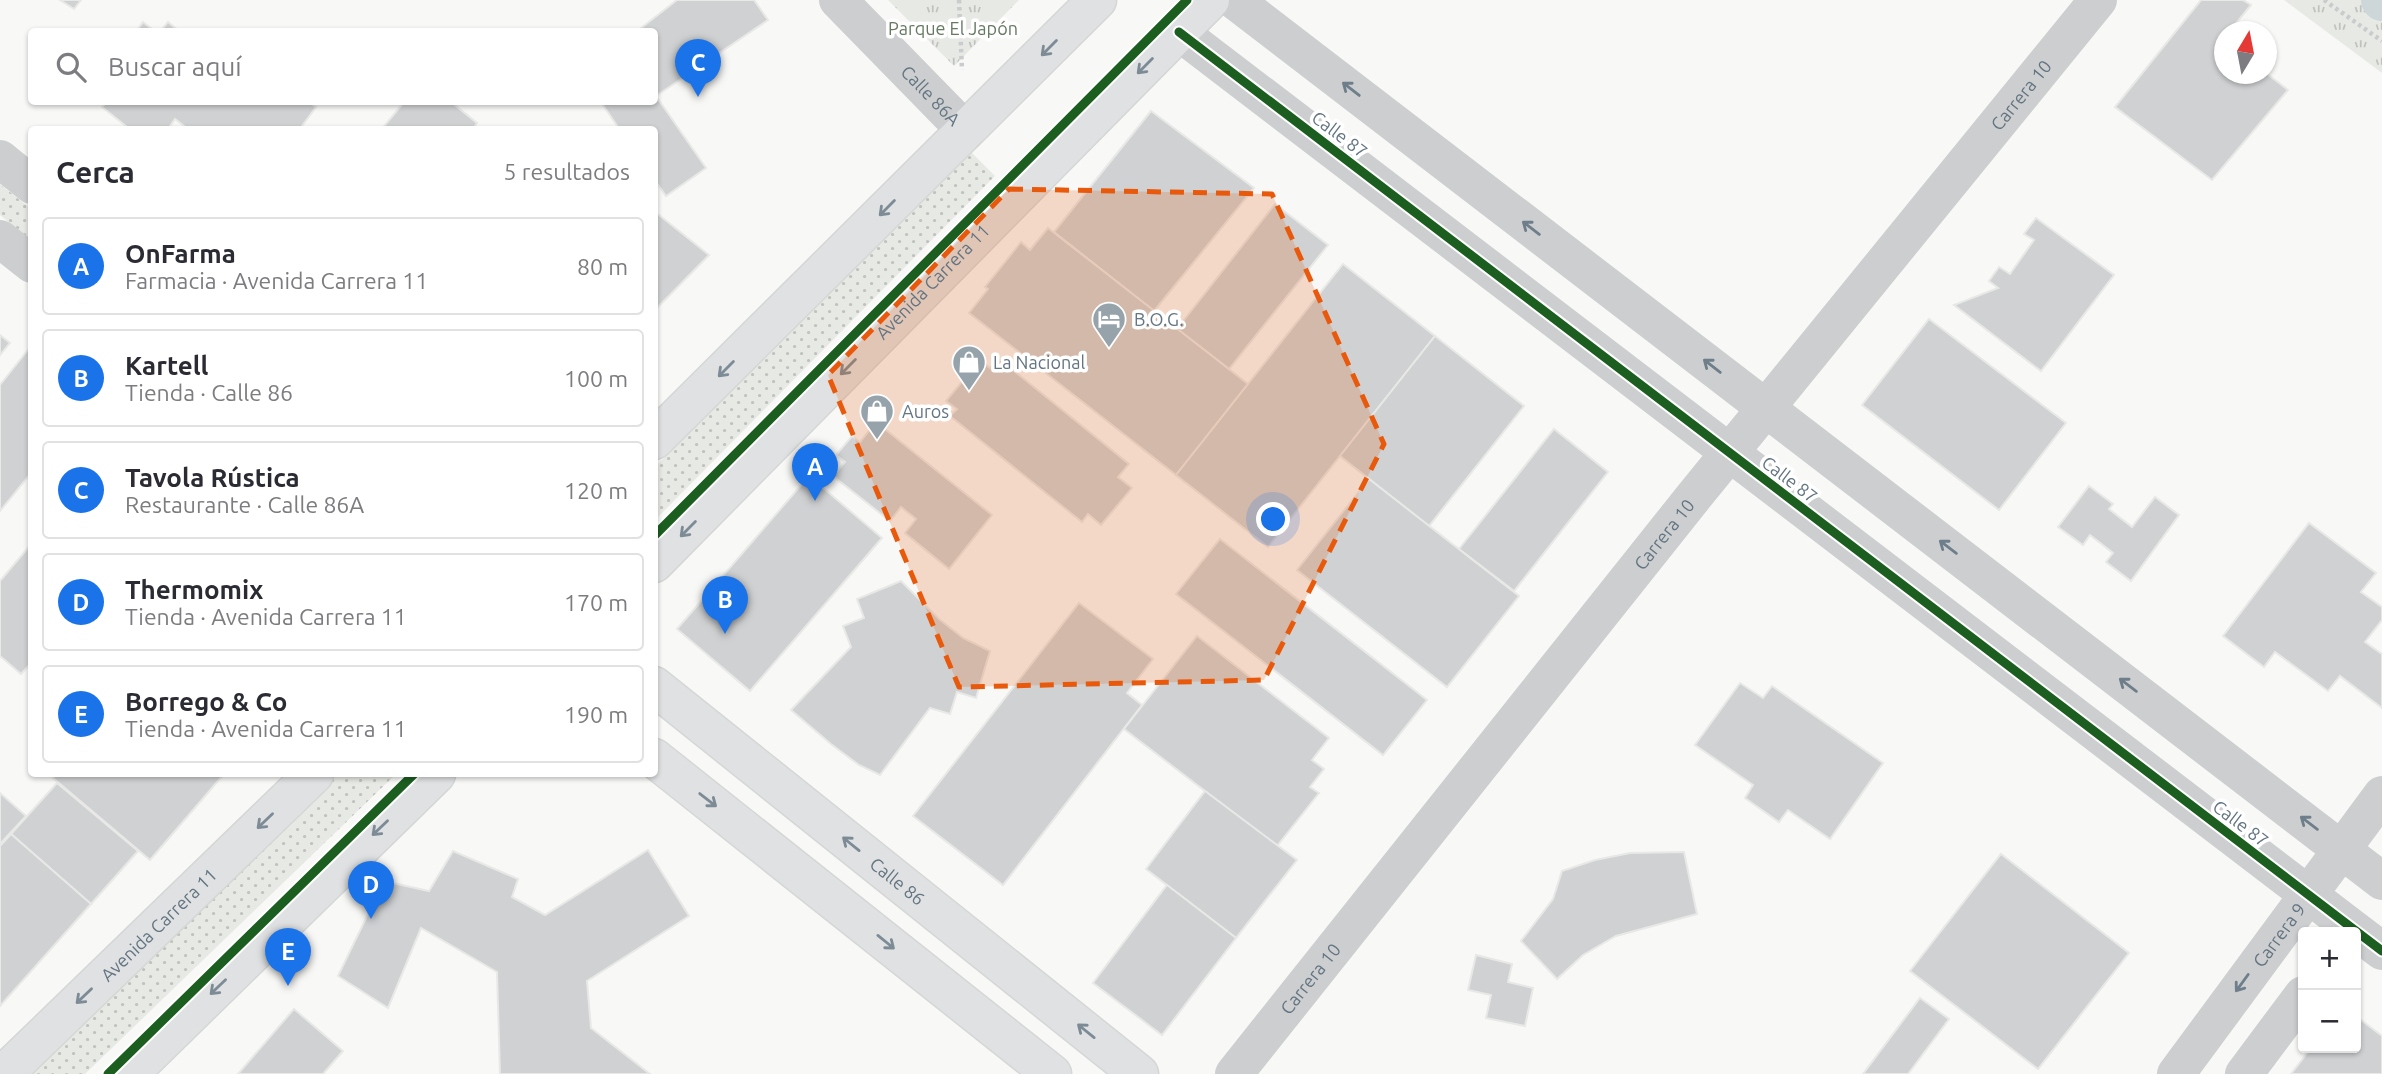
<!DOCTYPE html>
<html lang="es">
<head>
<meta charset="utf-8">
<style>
  body { margin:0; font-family:Ubuntu,sans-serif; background:#f7f7f7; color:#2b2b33 }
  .controls { position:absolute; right:21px; bottom:21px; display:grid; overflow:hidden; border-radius:7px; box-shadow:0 2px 5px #0004 }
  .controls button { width:63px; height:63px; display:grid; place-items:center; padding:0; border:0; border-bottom:2px solid #e1e1e2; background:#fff; color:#2b2b33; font:35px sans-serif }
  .compass { position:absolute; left:2214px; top:21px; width:63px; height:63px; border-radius:50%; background:#fff; box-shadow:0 2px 5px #0004; rotate:10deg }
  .you { position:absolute; left:1274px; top:520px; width:24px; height:24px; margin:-18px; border:5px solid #fff; border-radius:50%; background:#1a73e8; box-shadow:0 0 0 10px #1a73e833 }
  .badge { display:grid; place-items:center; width:46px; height:46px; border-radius:50%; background:#1a73e8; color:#fff; font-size:23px; font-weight:700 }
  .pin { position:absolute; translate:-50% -58px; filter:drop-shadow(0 2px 4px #0008) }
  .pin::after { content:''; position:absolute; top:37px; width:24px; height:21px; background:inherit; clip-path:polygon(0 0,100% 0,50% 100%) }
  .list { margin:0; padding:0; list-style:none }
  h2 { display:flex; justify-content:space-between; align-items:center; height:91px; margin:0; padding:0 28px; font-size:30px }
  h2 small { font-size:23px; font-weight:400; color:#7c7c81 }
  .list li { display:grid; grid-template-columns:46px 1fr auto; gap:21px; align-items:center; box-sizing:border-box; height:98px; margin:0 14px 14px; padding:0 14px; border:2px solid #e1e1e2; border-radius:7px }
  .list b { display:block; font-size:26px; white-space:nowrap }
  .list p { margin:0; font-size:23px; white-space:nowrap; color:#7c7c81 }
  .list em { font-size:23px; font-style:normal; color:#7c7c81 }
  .icon { flex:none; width:38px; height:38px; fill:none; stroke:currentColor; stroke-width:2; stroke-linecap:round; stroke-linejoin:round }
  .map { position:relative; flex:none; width:2382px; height:1074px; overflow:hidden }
  .search { position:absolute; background:#fff; box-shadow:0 2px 5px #0004; left:28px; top:28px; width:630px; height:77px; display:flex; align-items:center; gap:18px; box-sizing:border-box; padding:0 24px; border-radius:7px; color:#7c7c81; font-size:26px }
  .panel { position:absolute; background:#fff; box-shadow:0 2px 5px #0004; left:28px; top:126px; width:630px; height:651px; border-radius:7px }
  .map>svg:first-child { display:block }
</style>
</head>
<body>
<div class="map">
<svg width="2382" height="1074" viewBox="0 0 2382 1074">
  <defs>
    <pattern id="grass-dots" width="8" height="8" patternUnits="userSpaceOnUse" patternTransform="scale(1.75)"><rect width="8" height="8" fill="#e7eae4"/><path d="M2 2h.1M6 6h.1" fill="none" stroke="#bfc2be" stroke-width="1.8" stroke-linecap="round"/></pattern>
    <pattern id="park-tufts" width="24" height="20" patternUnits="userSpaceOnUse" patternTransform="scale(1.75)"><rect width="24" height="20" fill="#e7eae4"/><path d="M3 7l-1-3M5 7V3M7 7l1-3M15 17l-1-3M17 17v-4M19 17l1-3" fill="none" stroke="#bfc2be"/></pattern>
  </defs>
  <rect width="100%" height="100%" fill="#f8f8f7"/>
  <g fill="url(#grass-dots)">
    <polygon points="968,149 995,176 655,520 655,467"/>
    <polygon points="0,184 31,209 31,240 0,215"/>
    <polygon points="332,774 396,774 85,1074 25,1074"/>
  </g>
  <g fill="url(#park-tufts)">
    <polygon points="888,0 1019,0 954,66"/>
    <polygon points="2284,0 2382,0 2382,73"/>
  </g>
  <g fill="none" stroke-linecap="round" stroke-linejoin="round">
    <polyline stroke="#cdd6d8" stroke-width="40" points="2381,0 2382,1"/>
  </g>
  <g fill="#cfd1d2" stroke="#e8e8e7" stroke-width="2">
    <polygon points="60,0 81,0 74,9"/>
    <polygon points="677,0 754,0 768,20 656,96 706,168 666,196 654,179 654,130 620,130 601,102 654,102 654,32 636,32"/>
    <polygon points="2201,0 2243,0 2251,5 2229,32 2224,32 2224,74 2266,73 2288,90 2212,180 2115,107"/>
    <polygon points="143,22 156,32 136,32"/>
    <polygon points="168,22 180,32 160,32"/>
    <polygon points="107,102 309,102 316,107 299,130 182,130 184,126 175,119 167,130 131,130 102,107"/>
    <polygon points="404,102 451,102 477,123 472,130 381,130"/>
    <polygon points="1151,111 1254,188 1154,311 1054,232"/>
    <polygon points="1275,204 1328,245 1229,369 1177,329"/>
    <polygon points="654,211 709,255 654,311"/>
    <polygon points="2036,218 2114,275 2041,371 1954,305 1998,288 1989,281 1999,267 2010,274 2034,240 2024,234"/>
    <polygon points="1048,228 1248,384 1176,475 969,313 988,289 985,287 1021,242 1030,250"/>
    <polygon points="1343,264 1435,336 1268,547 1176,475"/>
    <polygon points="1929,319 2066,423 1999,510 1862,405"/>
    <polygon points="0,335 10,343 0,355"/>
    <polygon points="1435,336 1524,406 1429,526 1340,456"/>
    <polygon points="31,346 32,472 0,511 0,385"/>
    <polygon points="998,358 1129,464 1118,477 1132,488 1101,525 1088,514 1082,522 950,416 957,409 946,401 980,360 990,368"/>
    <polygon points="876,422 992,515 949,569 905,533 916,519 901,507 890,521 833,476 845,462 836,455 852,436 860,442"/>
    <polygon points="1554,429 1608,472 1514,591 1459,549"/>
    <polygon points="809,476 882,538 750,691 677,629"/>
    <polygon points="1369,479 1519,596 1447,687 1297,570"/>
    <polygon points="2089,486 2113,504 2109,509 2132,527 2155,497 2179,515 2131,581 2106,562 2113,553 2090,535 2083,545 2058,527"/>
    <polygon points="2309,523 2376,573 2361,592 2382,607 2382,620 2365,642 2382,654 2382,708 2340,676 2328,691 2275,652 2264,667 2223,636"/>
    <polygon points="1220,539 1427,700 1383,755 1176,594"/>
    <polygon points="32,543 32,662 21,674 0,656 0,581"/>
    <polygon points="901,581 939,619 963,638 990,651 976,698 957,692 950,714 930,708 880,775 859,765 831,744 791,710 851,647 843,626 864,618 857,599"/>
    <polygon points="1079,603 1153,659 1127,693 1142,705 1003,885 913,816"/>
    <polygon points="1197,636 1329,738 1312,760 1324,769 1310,787 1319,793 1277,846 1124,729"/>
    <polygon points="1740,683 1763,698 1772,686 1883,763 1830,839 1788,810 1779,822 1745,798 1753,785 1695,745"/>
    <polygon points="56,774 224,774 150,860 53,778"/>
    <polygon points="57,783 138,851 91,904 11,834"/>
    <polygon points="1205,791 1297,860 1236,938 1146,869"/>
    <polygon points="0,793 26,816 0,844"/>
    <polygon points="11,834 91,904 0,1006 0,846"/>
    <polygon points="648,850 689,916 587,981 591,1028 650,1074 500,1074 497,972 421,928 388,1008 338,976 384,881 429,891 453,851 518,879 512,897 545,915"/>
    <polygon points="1684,852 1697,914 1616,936 1583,955 1557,979 1521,941 1553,899 1562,871 1595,860 1630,853"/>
    <polygon points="2001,854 2129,953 2038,1069 1910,971"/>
    <polygon points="1167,885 1236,938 1162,1035 1093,983"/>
    <polygon points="1476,955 1512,964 1508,982 1533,988 1525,1026 1486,1018 1491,995 1468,990"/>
    <polygon points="1920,998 1949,1019 1908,1074 1863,1074"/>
    <polygon points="294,1009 343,1051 323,1074 238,1074"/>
    <polygon points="2356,1016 2382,1036 2382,1074 2291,1074 2311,1048 2356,1048"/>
  </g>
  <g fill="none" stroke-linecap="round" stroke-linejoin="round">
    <g stroke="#d5d6d6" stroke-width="41">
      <g id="secondary">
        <polyline points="654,440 1097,0"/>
        <path id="s4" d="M654,563L1210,0"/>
        <path id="s5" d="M654,686L1139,1074"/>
        <polyline points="654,758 1052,1074"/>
        <path id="s6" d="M4,1074L314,774"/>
        <polyline points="129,1074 436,774"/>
      </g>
    </g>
    <g stroke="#cacbcc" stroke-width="4.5" stroke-dasharray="3.5 3.5" stroke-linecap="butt">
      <polyline points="959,0 962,70"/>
      <polyline points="2324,0 2382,41"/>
    </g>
    <g stroke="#cdcecf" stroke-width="38">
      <path id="s1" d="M838,0L966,131"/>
      <polyline points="1234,0 2382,881"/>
      <polyline points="1179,32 2382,951"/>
      <polyline points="0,159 32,185"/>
      <polyline points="0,239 32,264"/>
      <path id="s2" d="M1234,1074L1695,495L2098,0"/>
      <path id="s3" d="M2176,1074L2382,795"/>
      <polyline points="2244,1074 2303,995"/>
    </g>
    <use href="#secondary" stroke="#e0e1e2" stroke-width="38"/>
    <g stroke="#fff" stroke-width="13">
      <g id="cycleway">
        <polyline points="1179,32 2382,951"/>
        <polyline points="654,536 1187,0"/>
        <polyline points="108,1074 414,774"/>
      </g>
    </g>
    <use href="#cycleway" stroke="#1b5e20" stroke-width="9"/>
  </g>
  <defs><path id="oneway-shaft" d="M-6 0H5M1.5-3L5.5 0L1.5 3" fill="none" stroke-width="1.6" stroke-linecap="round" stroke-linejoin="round" transform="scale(1.75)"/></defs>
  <g stroke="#7c8b95">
    <use href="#oneway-shaft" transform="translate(1049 48) rotate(135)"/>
    <use href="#oneway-shaft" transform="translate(1145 66) rotate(135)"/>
    <use href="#oneway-shaft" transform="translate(887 208) rotate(135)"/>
    <use href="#oneway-shaft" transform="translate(848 367) rotate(135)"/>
    <use href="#oneway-shaft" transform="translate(726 369) rotate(135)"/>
    <use href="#oneway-shaft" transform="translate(688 529) rotate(135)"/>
    <use href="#oneway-shaft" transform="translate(708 800) rotate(38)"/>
    <use href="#oneway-shaft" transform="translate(265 821) rotate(136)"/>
    <use href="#oneway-shaft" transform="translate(380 828) rotate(136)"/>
    <use href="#oneway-shaft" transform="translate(851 844) rotate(-141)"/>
    <use href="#oneway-shaft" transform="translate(886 942) rotate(39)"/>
    <use href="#oneway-shaft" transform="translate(218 987) rotate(136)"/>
    <use href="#oneway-shaft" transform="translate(84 996) rotate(136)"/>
    <use href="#oneway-shaft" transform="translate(1086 1031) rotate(-141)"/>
  </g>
  <g stroke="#6e7e8a">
    <use href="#oneway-shaft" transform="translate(1351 89) rotate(-142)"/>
    <use href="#oneway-shaft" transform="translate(1531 228) rotate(-142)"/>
    <use href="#oneway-shaft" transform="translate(1712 366) rotate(-142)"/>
    <use href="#oneway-shaft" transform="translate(1948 547) rotate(-143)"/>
    <use href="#oneway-shaft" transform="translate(2128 685) rotate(-143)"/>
    <use href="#oneway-shaft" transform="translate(2309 823) rotate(-143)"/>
    <use href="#oneway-shaft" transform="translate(2242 983) rotate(126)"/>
  </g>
  <path fill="#e8590c" fill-opacity="0.2" stroke="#e8590c" stroke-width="5" stroke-dasharray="14 9" stroke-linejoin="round" d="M1009,189L1272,194L1384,444L1264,680L959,687L828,375Z"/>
  <defs>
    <g id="hotel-pin" transform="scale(1.75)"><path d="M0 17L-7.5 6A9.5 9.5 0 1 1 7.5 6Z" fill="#97a3ab" stroke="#fff"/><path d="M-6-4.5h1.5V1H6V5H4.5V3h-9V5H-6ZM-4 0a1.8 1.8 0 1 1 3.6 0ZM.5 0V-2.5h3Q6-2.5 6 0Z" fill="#fff"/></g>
    <g id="shop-pin" transform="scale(1.75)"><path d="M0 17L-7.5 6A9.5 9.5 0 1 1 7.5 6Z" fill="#97a3ab" stroke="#fff"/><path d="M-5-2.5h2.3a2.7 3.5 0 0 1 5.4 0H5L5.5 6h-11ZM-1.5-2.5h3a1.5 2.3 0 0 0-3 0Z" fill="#fff"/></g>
  </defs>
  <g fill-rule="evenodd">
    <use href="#hotel-pin" x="1109" y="319"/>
    <use href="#shop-pin" x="969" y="362"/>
    <use href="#shop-pin" x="877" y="411"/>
  </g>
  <g text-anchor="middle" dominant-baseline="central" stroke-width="7" stroke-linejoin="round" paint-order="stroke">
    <g font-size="18" fill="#667a62" stroke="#fff">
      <text x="953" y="28">Parque El Japón</text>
    </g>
    <g font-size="18" fill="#637582" stroke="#fff">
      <text stroke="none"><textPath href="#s1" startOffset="133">Calle 86A</textPath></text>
      <text stroke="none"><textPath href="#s2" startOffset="1256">Carrera 10</textPath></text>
      <text transform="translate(1340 134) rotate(37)">Calle 87</text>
      <text stroke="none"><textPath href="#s4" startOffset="396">Avenida Carrera 11</textPath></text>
      <text transform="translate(1790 479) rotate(37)">Calle 87</text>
      <text stroke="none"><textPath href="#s2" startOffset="690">Carrera 10</textPath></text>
      <text transform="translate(2241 823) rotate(37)">Calle 87</text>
      <text stroke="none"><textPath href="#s5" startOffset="312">Calle 86</textPath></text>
      <text stroke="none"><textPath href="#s6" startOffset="215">Avenida Carrera 11</textPath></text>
      <text stroke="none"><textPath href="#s3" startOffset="173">Carrera 9</textPath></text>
      <text stroke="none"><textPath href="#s2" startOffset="122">Carrera 10</textPath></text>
    </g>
    <g font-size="18" fill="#637582" stroke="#fff" text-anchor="start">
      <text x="1134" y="319">B.O.G.</text>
      <text x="993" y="362">La Nacional</text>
      <text x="902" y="411">Auros</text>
    </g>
  </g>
</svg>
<div class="controls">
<button>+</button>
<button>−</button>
</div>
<svg class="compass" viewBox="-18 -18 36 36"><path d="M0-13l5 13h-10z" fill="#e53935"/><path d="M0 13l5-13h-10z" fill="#7c7c81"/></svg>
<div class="you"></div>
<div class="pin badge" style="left:815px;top:501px">A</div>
<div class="pin badge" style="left:725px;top:634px">B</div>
<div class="pin badge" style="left:698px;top:97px">C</div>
<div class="pin badge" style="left:371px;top:919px">D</div>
<div class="pin badge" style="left:288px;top:986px">E</div>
<div class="search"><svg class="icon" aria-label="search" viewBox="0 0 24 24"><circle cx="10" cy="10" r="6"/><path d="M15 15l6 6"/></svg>Buscar aquí</div>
<section class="panel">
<h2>Cerca<small>5 resultados</small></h2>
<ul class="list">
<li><span class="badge">A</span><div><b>OnFarma</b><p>Farmacia · Avenida Carrera 11</p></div><em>80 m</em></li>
<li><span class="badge">B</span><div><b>Kartell</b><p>Tienda · Calle 86</p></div><em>100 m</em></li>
<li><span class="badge">C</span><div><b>Tavola Rústica</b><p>Restaurante · Calle 86A</p></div><em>120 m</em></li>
<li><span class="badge">D</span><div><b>Thermomix</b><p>Tienda · Avenida Carrera 11</p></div><em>170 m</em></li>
<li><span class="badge">E</span><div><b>Borrego &amp; Co</b><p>Tienda · Avenida Carrera 11</p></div><em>190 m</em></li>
</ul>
</section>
</div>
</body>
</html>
